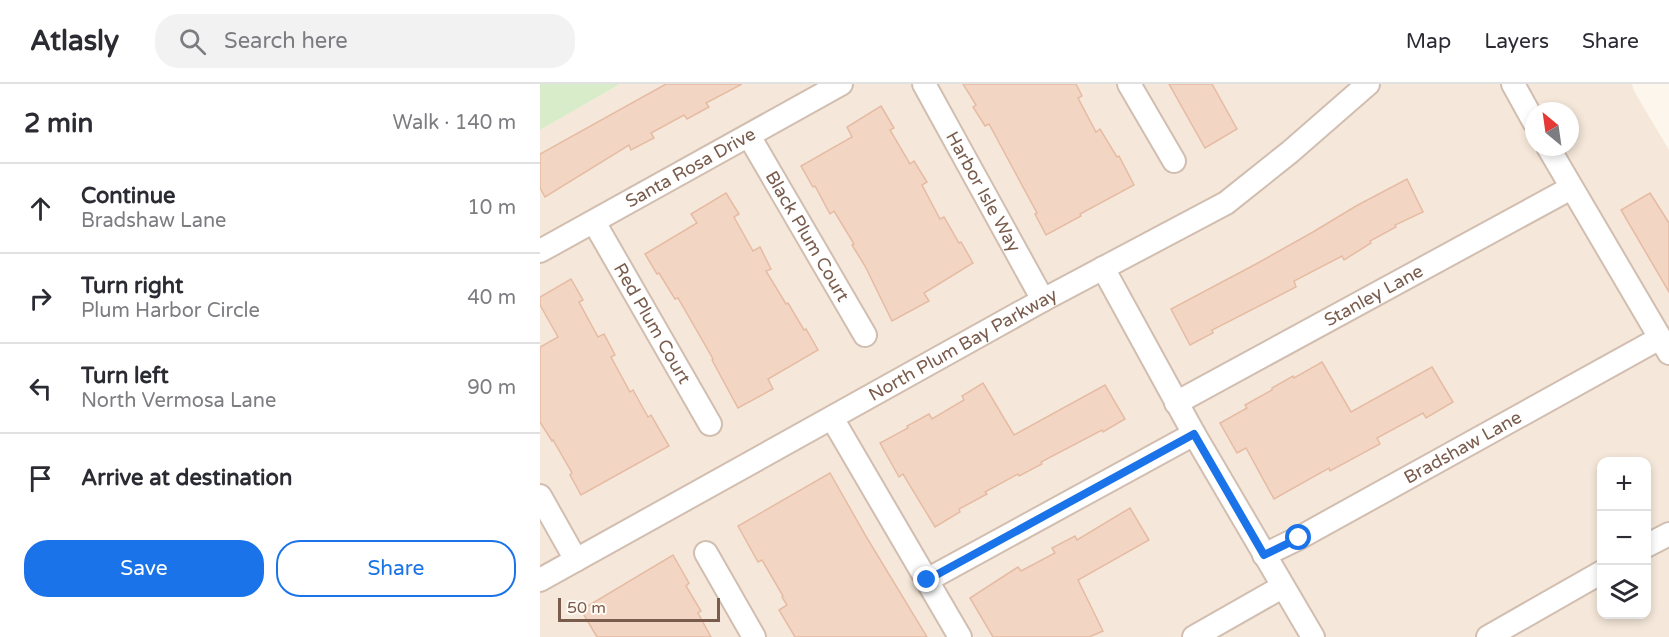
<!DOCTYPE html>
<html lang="en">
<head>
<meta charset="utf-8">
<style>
  body { margin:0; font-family:"Varela Round",sans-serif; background:#f2f2f3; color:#2b2b33 }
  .controls { position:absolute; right:18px; bottom:18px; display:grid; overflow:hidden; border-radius:12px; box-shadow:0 3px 9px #0003 }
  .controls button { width:54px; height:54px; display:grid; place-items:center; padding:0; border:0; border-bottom:2px solid #e1e1e2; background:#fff; color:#2b2b33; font:30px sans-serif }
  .compass { position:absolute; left:985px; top:18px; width:54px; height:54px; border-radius:50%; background:#fff; box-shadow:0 3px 9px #0003; rotate:331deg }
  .scale { position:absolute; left:18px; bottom:15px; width:162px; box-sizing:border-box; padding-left:6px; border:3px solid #7a5c4d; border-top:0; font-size:16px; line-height:21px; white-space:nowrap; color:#7a5c4d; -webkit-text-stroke:4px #fffaf3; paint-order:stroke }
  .stop { position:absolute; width:18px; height:18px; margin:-14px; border:4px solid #1a73e8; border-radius:50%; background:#fff }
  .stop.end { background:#1a73e8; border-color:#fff; box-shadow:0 2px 6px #0008 }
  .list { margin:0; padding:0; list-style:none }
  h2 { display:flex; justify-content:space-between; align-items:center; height:78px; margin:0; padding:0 24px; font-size:26px }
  h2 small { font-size:20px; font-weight:400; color:#7c7c81 }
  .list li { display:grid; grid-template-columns:39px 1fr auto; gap:18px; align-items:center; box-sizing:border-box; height:90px; padding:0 24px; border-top:2px solid #e1e1e2 }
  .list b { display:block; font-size:22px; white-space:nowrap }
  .list p { margin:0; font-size:20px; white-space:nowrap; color:#7c7c81 }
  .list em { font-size:20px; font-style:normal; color:#7c7c81 }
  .actions { display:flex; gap:12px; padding:18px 24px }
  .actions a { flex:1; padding:14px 0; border:2px solid #1a73e8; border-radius:24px; text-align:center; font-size:21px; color:#1a73e8 }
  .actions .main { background:#1a73e8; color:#fff }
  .icon { flex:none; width:33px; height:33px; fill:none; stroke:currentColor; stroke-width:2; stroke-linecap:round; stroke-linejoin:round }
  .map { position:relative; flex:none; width:1129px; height:553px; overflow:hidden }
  header { display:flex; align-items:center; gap:36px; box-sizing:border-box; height:84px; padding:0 30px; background:#fff; border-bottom:2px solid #e1e1e2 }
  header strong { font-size:28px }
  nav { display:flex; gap:33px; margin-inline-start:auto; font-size:21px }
  .search { width:420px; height:54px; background:#f2f2f3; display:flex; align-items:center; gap:15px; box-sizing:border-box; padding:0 21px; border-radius:24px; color:#7c7c81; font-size:22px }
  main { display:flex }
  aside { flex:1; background:#fff }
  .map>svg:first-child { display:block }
</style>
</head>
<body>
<header>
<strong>Atlasly</strong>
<div class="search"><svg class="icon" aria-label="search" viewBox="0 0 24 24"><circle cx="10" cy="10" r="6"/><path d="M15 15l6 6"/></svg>Search here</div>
<nav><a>Map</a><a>Layers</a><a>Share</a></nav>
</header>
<main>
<aside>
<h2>2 min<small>Walk · 140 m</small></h2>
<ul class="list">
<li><svg class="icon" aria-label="ahead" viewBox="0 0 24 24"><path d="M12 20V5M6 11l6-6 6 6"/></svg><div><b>Continue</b><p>Bradshaw Lane</p></div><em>10 m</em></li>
<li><svg class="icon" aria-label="right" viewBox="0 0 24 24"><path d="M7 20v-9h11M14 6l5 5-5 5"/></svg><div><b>Turn right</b><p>Plum Harbor Circle</p></div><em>40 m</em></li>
<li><svg class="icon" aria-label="left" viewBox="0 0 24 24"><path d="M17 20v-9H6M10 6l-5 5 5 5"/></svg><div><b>Turn left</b><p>North Vermosa Lane</p></div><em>90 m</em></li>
<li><svg class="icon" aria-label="arrive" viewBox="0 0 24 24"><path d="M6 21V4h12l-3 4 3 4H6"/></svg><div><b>Arrive at destination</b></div></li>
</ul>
<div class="actions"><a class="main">Save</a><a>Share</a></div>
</aside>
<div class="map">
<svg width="1129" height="553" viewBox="0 0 1129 553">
  <rect width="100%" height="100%" fill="#fdf6ec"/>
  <path fill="#f5e8da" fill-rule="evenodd" d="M80,0H1092L1094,7L1129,66V553H0V46ZM994,27H1030V63H994ZM1062,378H1106V530H1062Z"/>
  <polygon fill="#d8ecc9" points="0,0 80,0 0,46"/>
  <g fill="#f3d5c3" stroke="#e6bba3" stroke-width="1.5">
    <polygon points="126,0 202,0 166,19 169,23 147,35 144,31 111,49 114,54 91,66 89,61 5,113 0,104 0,70"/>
    <polygon points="423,0 536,0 542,12 538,14 556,48 560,45 577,73 579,72 594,101 540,130 541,132 506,151 495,130 497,129 449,40 445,42 433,23 436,21"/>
    <polygon points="629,0 672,0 697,45 665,64"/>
    <polygon points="341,22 354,44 350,46 370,80 374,77 387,98 382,101 400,135 404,133 419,159 421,158 433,179 384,209 389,217 352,237 325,182 312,161 314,160 294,127 290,130 275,102 273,103 261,82 312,53 307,43"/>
    <polygon points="867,95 883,128 855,141 856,143 830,157 831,159 804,176 802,172 754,197 756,203 672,246 673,249 650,261 631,225 716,180 773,148 816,122"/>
    <polygon points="186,109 199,130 194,133 213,167 220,163 231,185 226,187 246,220 248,219 264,246 266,245 278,266 228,295 233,305 198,324 172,276 173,275 138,214 135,215 119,189 117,190 105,170 157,139 151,130"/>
    <polygon points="1110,109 1129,139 1129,208 1081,126"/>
    <polygon points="31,195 43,216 39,218 58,253 64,250 75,271 71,273 90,308 93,306 108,333 111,331 129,362 41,411 30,391 32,389 13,356 12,357 0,338 0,263 18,253 0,221 0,213"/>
    <polygon points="782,278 811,328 892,283 913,318 886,334 883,329 837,354 840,360 790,387 789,384 734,415 706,364 697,369 680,339 707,324 705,321 732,306 732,304 753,292 754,294"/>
    <polygon points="443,299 474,351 565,301 585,335 563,348 562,346 501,378 502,380 479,392 478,390 445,408 447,410 419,425 420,428 395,443 363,390 359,393 340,359 368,344 367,342 389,330 392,335 424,316 422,312"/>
    <polygon points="290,389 327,454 387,553 255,553 239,526 247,521 242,513 243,512 222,476 218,478 198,442"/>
    <polygon points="590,424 609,456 538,496 563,547 549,553 453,553 430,514 478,483 481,487 515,469 512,464 535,452 537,456"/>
    <polygon points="133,471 149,499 146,502 161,527 158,529 171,553 57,553 41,526"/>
  </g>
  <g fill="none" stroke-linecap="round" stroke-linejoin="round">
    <g stroke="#d1beb0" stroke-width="26">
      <g id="minor">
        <path id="s1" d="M384,0L503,216"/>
        <polyline points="589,0 634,77"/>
        <polyline points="973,0 994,38"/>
        <path id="s2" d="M209,52L325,251"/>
        <polyline points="1008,63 1129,269"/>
        <path id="s3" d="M54,138L170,340"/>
        <path id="s4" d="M0,167L301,0"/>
        <polyline points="563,184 654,350 773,553"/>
        <path id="s5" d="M636,319L1031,104"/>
        <polyline points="292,334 420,553"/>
        <polyline points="0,412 36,476"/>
        <polyline points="1106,462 1129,450"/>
        <polyline points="166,469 214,553"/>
        <path id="s6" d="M724,471L759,454L1120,254"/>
        <path id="s7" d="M0,496L503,216L686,119L750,68L828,0"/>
        <polyline points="387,496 654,350"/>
        <polyline points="654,553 742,503"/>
        <polyline points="948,553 1062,488"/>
      </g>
    </g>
    <use href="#minor" stroke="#fff" stroke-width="22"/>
  </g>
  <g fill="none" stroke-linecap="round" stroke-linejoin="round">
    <polyline stroke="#1a73e8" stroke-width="8" points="387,496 654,350 724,471 759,454"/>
  </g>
  <g text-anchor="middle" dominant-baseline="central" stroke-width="4.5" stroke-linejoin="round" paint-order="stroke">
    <g font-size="18" fill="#7a5c4d" stroke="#fffaf3">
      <text stroke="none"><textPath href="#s4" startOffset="172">Santa Rosa Drive</textPath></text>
      <text stroke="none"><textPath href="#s1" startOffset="123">Harbor Isle Way</textPath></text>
      <text stroke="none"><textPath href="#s2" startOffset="116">Black Plum Court</textPath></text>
      <text stroke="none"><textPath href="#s5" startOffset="225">Stanley Lane</textPath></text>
      <text stroke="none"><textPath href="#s3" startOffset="117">Red Plum Court</textPath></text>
      <text stroke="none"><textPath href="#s7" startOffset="484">North Plum Bay Parkway</textPath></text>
      <text stroke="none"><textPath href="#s6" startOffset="226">Bradshaw Lane</textPath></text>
    </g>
  </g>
</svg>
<div class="controls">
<button>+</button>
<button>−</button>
<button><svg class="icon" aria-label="layers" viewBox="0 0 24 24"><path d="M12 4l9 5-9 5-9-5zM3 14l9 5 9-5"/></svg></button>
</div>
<svg class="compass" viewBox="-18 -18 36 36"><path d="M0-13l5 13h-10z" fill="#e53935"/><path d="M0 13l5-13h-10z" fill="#7c7c81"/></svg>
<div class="scale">50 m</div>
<div class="stop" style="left:759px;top:454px"></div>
<div class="stop end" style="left:387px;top:496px"></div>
</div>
</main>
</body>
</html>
